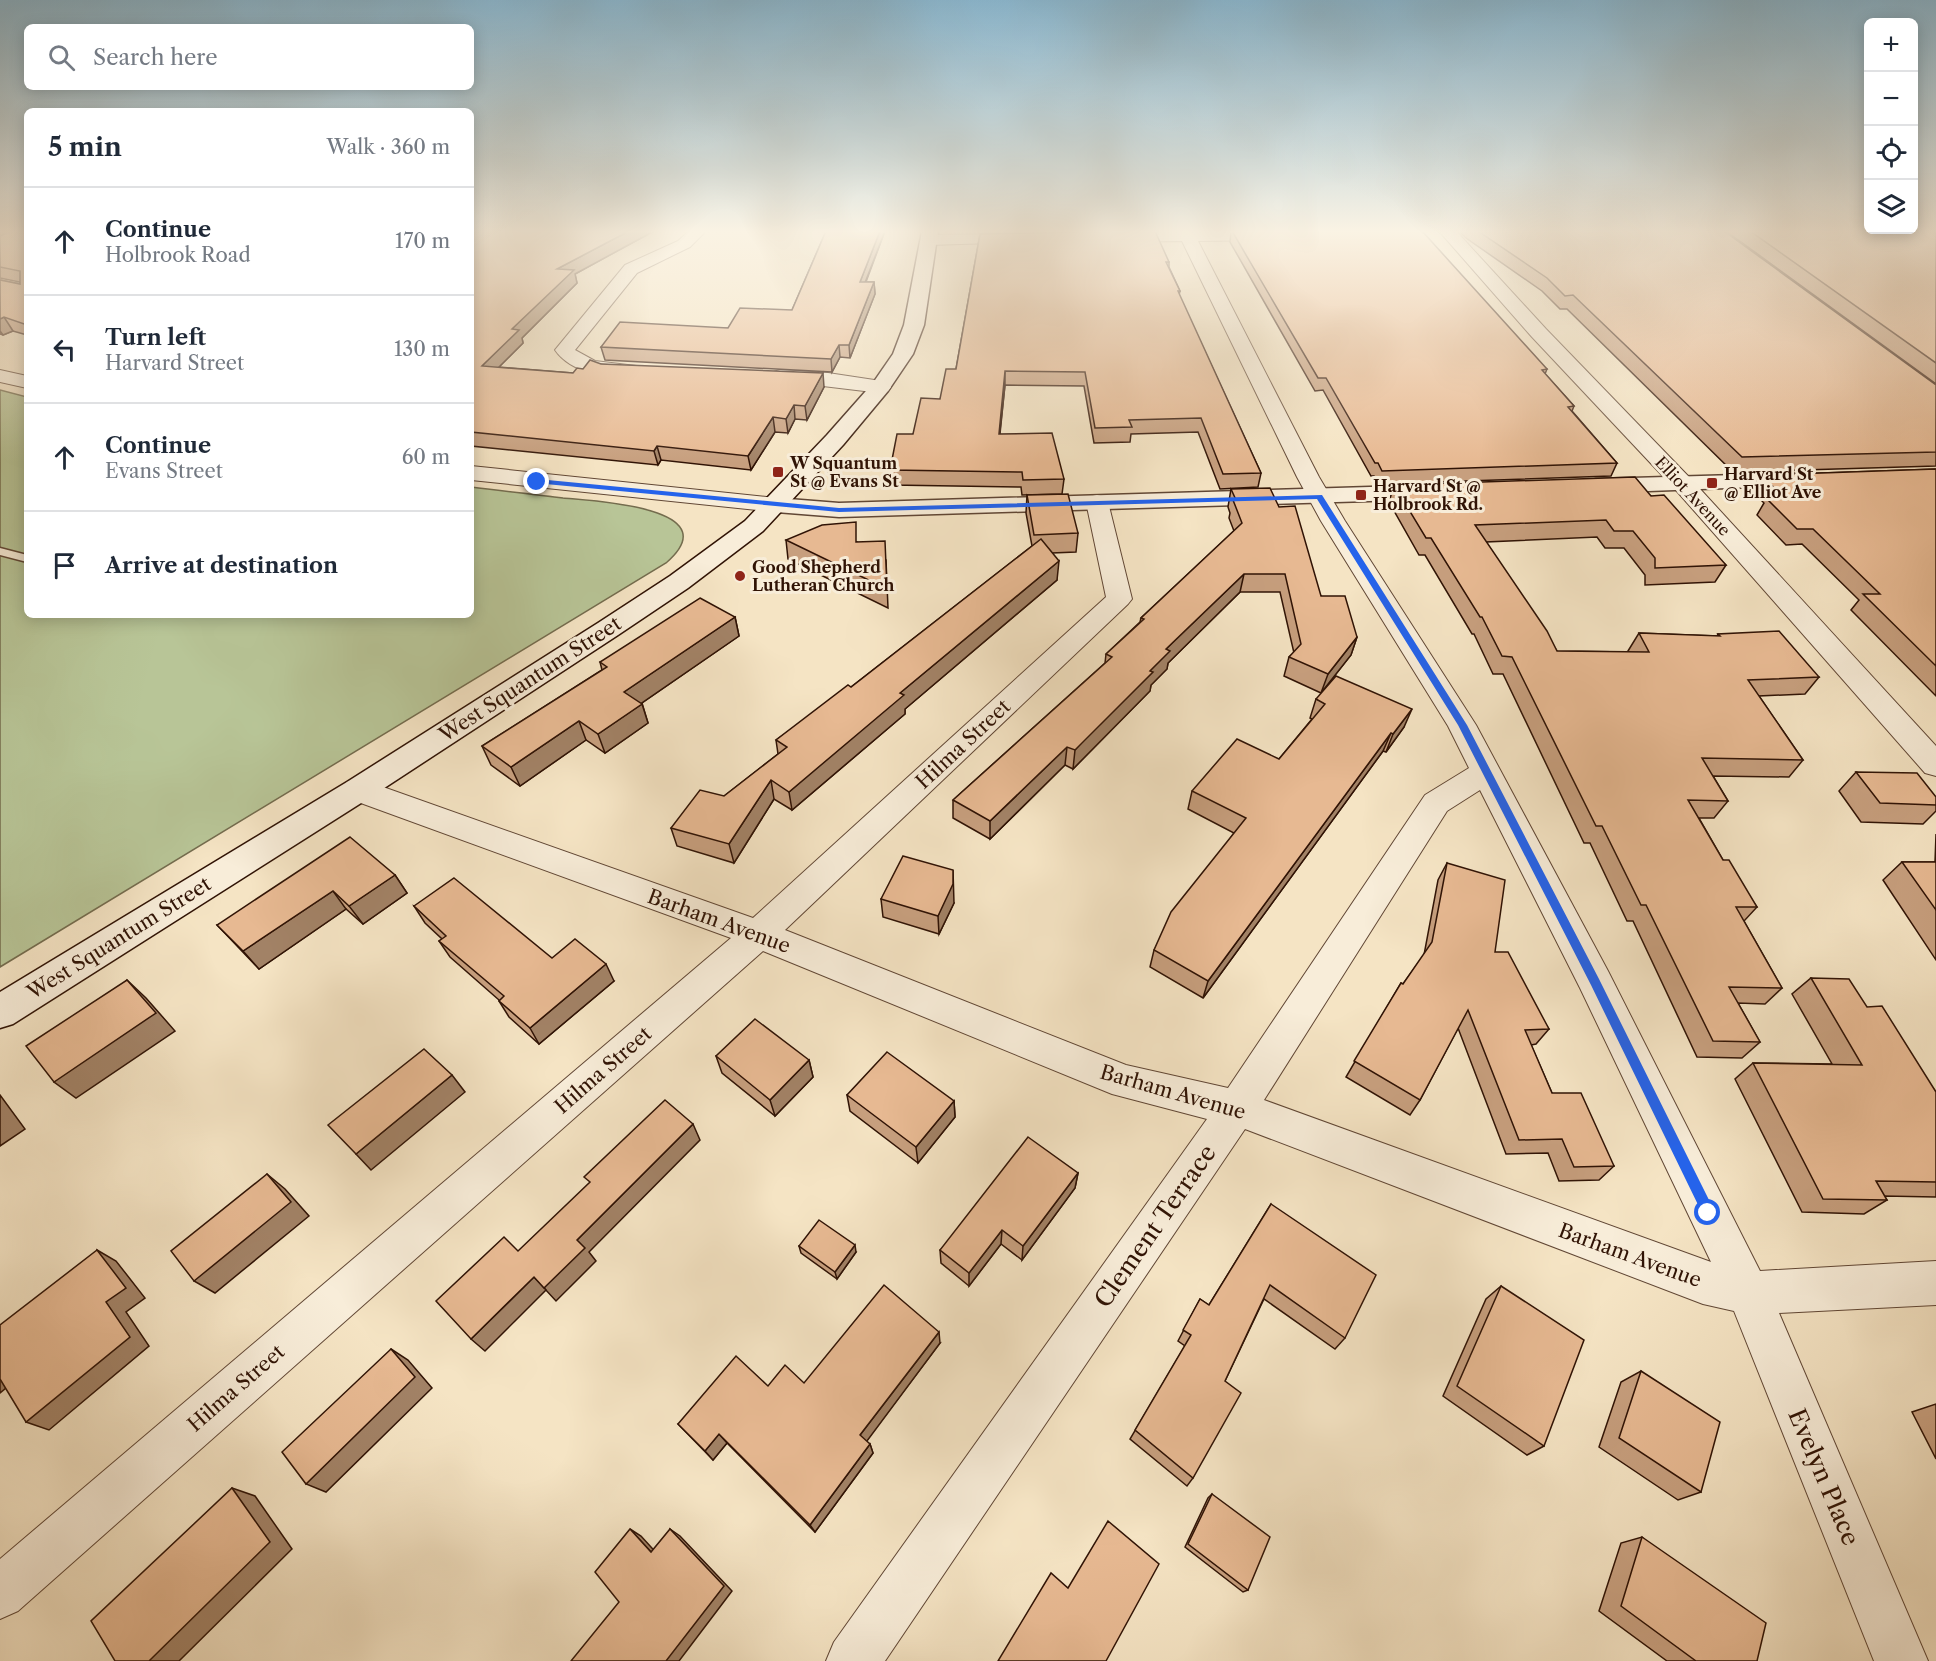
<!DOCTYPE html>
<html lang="en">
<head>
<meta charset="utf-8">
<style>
  body { margin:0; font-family:"Libre Caslon Text",serif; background:#f6f6f7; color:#1f2937 }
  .controls { position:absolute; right:18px; top:18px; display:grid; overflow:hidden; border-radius:9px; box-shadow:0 3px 15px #0003 }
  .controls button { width:54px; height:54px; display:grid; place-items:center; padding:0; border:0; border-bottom:2px solid #e0e1e3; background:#fff; color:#1f2937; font:30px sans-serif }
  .stop { position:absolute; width:18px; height:18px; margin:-14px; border:4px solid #2563eb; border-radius:50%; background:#fff }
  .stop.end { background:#2563eb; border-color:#fff; box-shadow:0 2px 6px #0008 }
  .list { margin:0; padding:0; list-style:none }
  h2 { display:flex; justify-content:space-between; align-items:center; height:78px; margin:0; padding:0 24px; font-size:26px }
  h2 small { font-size:20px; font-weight:400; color:#747a83 }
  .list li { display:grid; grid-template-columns:39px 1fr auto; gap:18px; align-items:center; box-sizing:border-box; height:108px; padding:0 24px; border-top:2px solid #e0e1e3 }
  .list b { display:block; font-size:22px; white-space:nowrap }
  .list p { margin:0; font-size:20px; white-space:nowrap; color:#747a83 }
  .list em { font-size:20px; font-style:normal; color:#747a83 }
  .icon { flex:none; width:33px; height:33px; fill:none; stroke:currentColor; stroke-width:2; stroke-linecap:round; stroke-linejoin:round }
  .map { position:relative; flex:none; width:1936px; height:1661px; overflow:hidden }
  .search { position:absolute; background:#fff; box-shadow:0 3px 15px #0003; left:24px; top:24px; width:450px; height:66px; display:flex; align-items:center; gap:15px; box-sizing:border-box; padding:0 21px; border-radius:9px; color:#747a83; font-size:22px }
  .panel { position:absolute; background:#fff; box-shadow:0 3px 15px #0003; left:24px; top:108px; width:450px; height:510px; border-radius:9px }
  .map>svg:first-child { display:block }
</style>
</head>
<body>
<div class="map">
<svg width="1936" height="1661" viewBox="0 0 1936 1661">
  <rect width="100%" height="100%" fill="#f5e4c4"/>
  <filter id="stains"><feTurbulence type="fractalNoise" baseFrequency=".00333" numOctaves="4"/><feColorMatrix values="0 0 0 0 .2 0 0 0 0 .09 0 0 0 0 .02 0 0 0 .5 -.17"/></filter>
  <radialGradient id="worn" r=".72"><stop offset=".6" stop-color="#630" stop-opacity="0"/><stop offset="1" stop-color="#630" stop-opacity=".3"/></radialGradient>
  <path fill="#b8c597" stroke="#746c4e" stroke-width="1.5" d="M0,390L27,397V615H471V487C502,491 532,494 563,498C593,501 731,507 666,563L0,967Z"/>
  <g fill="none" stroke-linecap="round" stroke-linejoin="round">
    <g stroke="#614735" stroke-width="3">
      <polygon id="service" points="0,548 27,555 27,562 0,555"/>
    </g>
    <g stroke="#614735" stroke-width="2">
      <g id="minor">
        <path d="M689,231H706L690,247L637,273L575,350L595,361L636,366L639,370L636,374C610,381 571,373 555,350L625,265L678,241Z"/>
        <path d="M1177,231H1276L1281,235L1273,240L1198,241L1319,477L1345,521L1476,725L1608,971L1760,1271L1936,1261V1305L1779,1313L1928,1661H1874L1734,1311L1703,1304L1245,1129L885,1661H826L834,1642L1207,1119L1112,1094L763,951L18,1611L0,1619V1559L731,938L347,798L343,790L347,782L358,779L369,782L753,918L1106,597L1086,502L1089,497L1097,495L1105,497L1108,502L1132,599L1128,604L785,930L1126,1065L1228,1088L1425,795L1469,768L1448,726L1321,521L1297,477L1182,241L1116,242L1108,237L1116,232ZM1480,790L1580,988L1711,1262L1264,1100L1447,811Z"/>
        <polygon points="1439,231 1456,231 1546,329 1690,478 1936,746 1936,776 1925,773 1674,488 1532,337"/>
        <polygon points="1021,234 1027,236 1029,239 1027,242 929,245 921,240 929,235"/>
        <polygon points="0,370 27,376 27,388 0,382"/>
        <polygon points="780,370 828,373 881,381 888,383 891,387 888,391 881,393 773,380 770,376 773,372"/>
        <polygon points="471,466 776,498 784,500 788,505 784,510 776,512 471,480"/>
      </g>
    </g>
    <g stroke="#614735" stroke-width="3">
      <g id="tertiary">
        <polygon points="1802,473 1810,475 1814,480 1810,485 1596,493 1588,491 1584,486 1588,481 1596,479"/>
        <polygon points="1436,485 1444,487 1448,492 1444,497 1436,499 839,517 776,512 767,510 764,505 767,500 776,498 839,503"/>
      </g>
    </g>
    <g stroke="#301305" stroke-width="3">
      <polygon id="secondary" points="922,231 938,231 924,325 913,354 888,391 843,445 763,531 688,588 618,635 369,798 13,1024 0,1028 0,992 347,782 598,623 670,576 745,521 827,435 873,383 893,354 904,325"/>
    </g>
    <use href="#service" fill="#f8edd9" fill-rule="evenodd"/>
    <use href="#minor" fill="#f8edd9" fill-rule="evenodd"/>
    <use href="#tertiary" fill="#f8edd9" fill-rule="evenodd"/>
    <use href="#secondary" fill="#f8edd9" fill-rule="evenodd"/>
  </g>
  <g fill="#c79f7e" stroke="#301305" stroke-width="1.5">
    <polygon points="0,231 27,231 27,335 13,331 3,335 0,334 0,280 20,284 20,282 0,278"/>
    <polygon points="471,231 654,231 575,274 577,283 522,338 523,343 499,367 573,373 583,369 601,364 824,387 807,420 795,419 788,433 775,432 751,470 661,460 658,465 471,446"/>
    <polygon points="826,231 885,231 866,282 874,282 875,294 850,358 840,357 832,372 605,360 601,347 728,328 792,310"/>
    <polygon points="982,231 1043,231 982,232"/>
    <polygon points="1231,231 1547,369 1545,374 1574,406 1572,411 1617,463 1611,476 1378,484 1374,476 1371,476 1323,390 1315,391 1230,242"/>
    <polygon points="1459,231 1724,231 1936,385 1936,466 1733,472 1567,309 1560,309 1542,291 1466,238"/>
    <polygon points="1726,231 1936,231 1936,384"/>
    <polygon points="980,234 1169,262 1169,267 1180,291 1179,295 1261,473 1258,487 1220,489 1198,432 1131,434 1130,442 1094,443 1084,386 1005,385 1000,434 1064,479 1062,494 1022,495 1021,487 891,485 890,470 913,434 940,399 956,369"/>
    <polygon points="1936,469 1936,696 1851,610 1859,600 1802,544 1786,545 1757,515 1764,503 1751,490 1761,475"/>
    <polygon points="1394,485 1651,496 1726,565 1715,582 1645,585 1645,575 1624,548 1605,548 1597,537 1486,542 1557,651 1629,652 1628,651 1639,633 1717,636 1718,634 1819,677 1805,694 1759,696 1803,760 1789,777 1713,776 1728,801 1714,818 1699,818 1723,860 1757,907 1744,921 1782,988 1765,1004 1738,1003 1760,1042 1742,1058 1697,1057 1633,921 1627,921 1590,843 1584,843 1503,674 1493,674 1474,634 1472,634 1425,555 1419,555 1389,502"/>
    <polygon points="1231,489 1321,596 1357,637 1351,655 1321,693 1284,676 1289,657 1294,653 1280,592 1240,592 1168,663 1167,669 1151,685 1150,691 1073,769 1065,765 990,839 953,818 953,800 1105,663 1106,654 1140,622 1141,618 1234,531 1229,518 1230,513 1228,507"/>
    <polygon points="1027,495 1078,533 1076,552 1052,553 1057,580 905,709 905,714 792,810 774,799 734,863 677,846 671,828 724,796 778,754 776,740 851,687 1032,546 1026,513"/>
    <polygon points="786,540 857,542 886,560 888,608 788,559"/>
    <polygon points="735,617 739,636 642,703 648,723 605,753 586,740 520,786 491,765 482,746 602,670 600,662"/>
    <polygon points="1316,699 1404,727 1386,752 1383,751 1203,998 1150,967 1154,950 1234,833 1188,809 1192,791 1279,759 1312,719 1310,718"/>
    <polygon points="1856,772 1936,797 1936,811 1923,824 1861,822 1839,791"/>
    <polygon points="1936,834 1936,960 1883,880 1902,862 1935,862"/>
    <polygon points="1447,863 1495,952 1549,1029 1536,1044 1531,1045 1552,1093 1614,1166 1599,1180 1559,1181 1548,1153 1506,1154 1458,1028 1420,1100 1410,1115 1346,1077 1401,983 1403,984 1424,955 1438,880"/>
    <polygon points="395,875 407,893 363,924 346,909 259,969 217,925"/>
    <polygon points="881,899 954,903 939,934 883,917"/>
    <polygon points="414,906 552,958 614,981 539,1044 509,1017 499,1001 499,1000 450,957 439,941 442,939 425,923"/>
    <polygon points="1811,978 1867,1007 1936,1092 1936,1197 1884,1196 1887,1200 1864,1214 1802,1212 1735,1079 1753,1063 1832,1064 1792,994"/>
    <polygon points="716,1056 809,1060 813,1077 775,1116 722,1073"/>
    <polygon points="847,1095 954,1101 955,1117 918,1163 850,1111"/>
    <polygon points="1078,1173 1075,1188 1022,1260 1001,1244 969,1286 941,1263 940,1250"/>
    <polygon points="1271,1204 1345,1338 1335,1349 1264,1299 1225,1381 1193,1478 1187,1486 1130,1439 1185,1346 1178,1341 1200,1299 1209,1305"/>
    <polygon points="799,1246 856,1252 837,1279 801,1253"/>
    <polygon points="1501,1286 1544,1446 1527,1455 1443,1396 1486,1299"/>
    <polygon points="940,1343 866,1441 870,1444 873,1453 815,1532 727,1443 713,1460 678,1424 768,1386 804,1383"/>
    <polygon points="1641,1371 1701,1492 1678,1500 1599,1447 1621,1382"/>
    <polygon points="1936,1404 1936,1459 1912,1412"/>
    <polygon points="1212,1494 1248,1590 1243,1592 1185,1547 1208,1498"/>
    <polygon points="1642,1537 1757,1661 1667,1661 1599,1611 1621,1543"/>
  </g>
  <g fill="#a28266" stroke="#301305" stroke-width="1.5">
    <polygon points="0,231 11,231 0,236"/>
    <polygon points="629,231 654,231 575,274 577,283 522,338 523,343 487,379 482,366 512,329 557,269"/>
    <polygon points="880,231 885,231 861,293 860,282"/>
    <polygon points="874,282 875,294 850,358 849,345"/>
    <polygon points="4,317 13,331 3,335 0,331 0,319"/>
    <polygon points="839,345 840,357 832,372 831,359"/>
    <polygon points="1005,371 1005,385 998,449 999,434"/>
    <polygon points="823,373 824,387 807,420 805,406"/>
    <polygon points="794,405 795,419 788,433 786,419"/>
    <polygon points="773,417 775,432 751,470 748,456"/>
    <polygon points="657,446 661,460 658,465 654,451"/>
    <polygon points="1059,561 1057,580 905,709 905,714 792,810 789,792 900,693"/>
    <polygon points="1244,574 1240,592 1168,663 1167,669 1151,685 1150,691 1073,769 1075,750 1166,649"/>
    <polygon points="735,617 739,636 630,711 624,692"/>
    <polygon points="1357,637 1351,655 1321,693 1328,674"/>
    <polygon points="642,704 648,723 605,753 598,734"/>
    <polygon points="1412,709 1404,727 1386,752 1393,734"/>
    <polygon points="579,721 586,740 520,786 511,767"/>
    <polygon points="1391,733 1383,751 1203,998 1208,981"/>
    <polygon points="1067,747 1065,765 990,839 990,821"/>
    <polygon points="771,780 774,799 734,863 729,844"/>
    <polygon points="953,870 954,903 939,934 938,916"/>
    <polygon points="395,875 407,893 363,924 349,906"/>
    <polygon points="333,891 346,909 259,969 243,951"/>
    <polygon points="606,964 614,981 539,1044 530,1028"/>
    <polygon points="127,980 146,998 175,1031 76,1098 54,1082"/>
    <polygon points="809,1060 813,1077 775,1116 770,1100"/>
    <polygon points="452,1075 465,1092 371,1170 356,1154"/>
    <polygon points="0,1095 25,1129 0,1146"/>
    <polygon points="954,1101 955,1117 918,1163 916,1147"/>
    <polygon points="693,1124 700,1140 589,1252 596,1261 556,1301 544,1288 577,1240"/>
    <polygon points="1078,1173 1075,1188 1022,1260 1023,1246"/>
    <polygon points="267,1174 285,1189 309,1216 215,1293 194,1281"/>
    <polygon points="1002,1230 1001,1244 969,1286 969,1273"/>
    <polygon points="855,1245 856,1252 837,1279 835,1272"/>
    <polygon points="97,1250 116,1261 145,1298 126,1312 149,1346 49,1430 26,1422 106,1302"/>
    <polygon points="534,1277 546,1290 485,1351 471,1339"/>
    <polygon points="939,1332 940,1343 864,1445 860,1435"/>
    <polygon points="391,1349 408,1360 432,1388 326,1492 306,1484"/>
    <polygon points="0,1372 17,1379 0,1393"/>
    <polygon points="719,1434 727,1443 713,1460 705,1451"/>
    <polygon points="870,1444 873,1453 815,1532 810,1525"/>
    <polygon points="232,1488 255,1496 292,1549 179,1661 149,1661"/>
    <polygon points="630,1529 641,1536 661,1558 651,1552"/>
    <polygon points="670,1529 680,1536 732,1591 679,1661 666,1661"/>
  </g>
  <g fill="#e7b992" stroke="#301305" stroke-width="1.5">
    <polygon points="11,231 27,231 27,325 4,317 0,319 0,280 20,284 20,271 0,267 0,236"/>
    <polygon points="471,231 629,231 557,269 574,270 512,329 519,330 482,366 573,373 577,368 583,369 590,360 601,364 823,373 805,406 794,405 786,419 773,417 748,456 657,446 654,451 471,432"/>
    <polygon points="826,231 880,231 860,282 874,282 849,345 839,345 831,359 601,347 620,322 728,328 740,308 792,310"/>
    <polygon points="1116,231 1155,231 1169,262 1166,262 1180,291 1178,291 1261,473 1223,474 1201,418 1129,420 1132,427 1095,428 1085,372 1005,371 999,434 1052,433 1064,479 1023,480 1022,472 890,470 897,434 913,434 921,398 940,399 946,369 956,369 980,234"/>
    <polygon points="1232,231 1422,231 1547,369 1542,370 1574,406 1568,407 1617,463 1382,471 1378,463 1375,463 1326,378 1318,378"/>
    <polygon points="1478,231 1724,231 1936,385 1936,452 1742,457 1573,295 1565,296 1547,278"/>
    <polygon points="1750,231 1936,231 1936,363"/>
    <polygon points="1936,469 1936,666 1863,594 1880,594 1813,529 1797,529 1767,499 1786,499 1761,475"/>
    <polygon points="1635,477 1651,496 1664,495 1726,565 1655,568 1655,558 1633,531 1614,531 1606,520 1475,525 1547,631 1557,651 1649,652 1639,633 1720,636 1718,634 1779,631 1819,677 1748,680 1803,760 1702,758 1728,801 1688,800 1723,860 1729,860 1757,907 1736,907 1782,988 1729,987 1760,1042 1713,1041 1646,905 1641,905 1602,826 1596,826 1512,657 1502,656 1482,617 1480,617 1431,538 1426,538 1394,485"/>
    <polygon points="1270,488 1279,507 1295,506 1321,596 1345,596 1357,637 1328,674 1289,657 1301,644 1285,574 1244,574 1166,649 1170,651 1150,671 1153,672 1075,750 1067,747 990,821 953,800 1112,657 1106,654 1144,619 1141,618 1242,523 1233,500 1236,500 1231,489"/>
    <polygon points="1068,494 1078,533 1034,535 1027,495"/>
    <polygon points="856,522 856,542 885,541 887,589 786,540 822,525"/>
    <polygon points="1041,539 1059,561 900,693 904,695 789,792 771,780 729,844 671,828 700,790 724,796 787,747 776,740 848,685 851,687"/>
    <polygon points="700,598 735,617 624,692 642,704 598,734 579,721 511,767 482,746 607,667 600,662"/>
    <polygon points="1336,676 1412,709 1393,734 1391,733 1208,981 1154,950 1171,912 1246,818 1192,791 1237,739 1279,759 1325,704 1316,699"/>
    <polygon points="1856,772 1917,773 1936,797 1936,805 1880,803"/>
    <polygon points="350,837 395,875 349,906 333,891 243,951 217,925"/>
    <polygon points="903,856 953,870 953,884 938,916 881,899"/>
    <polygon points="1902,862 1936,862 1936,910"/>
    <polygon points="1447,863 1505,880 1495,952 1508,952 1549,1029 1525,1030 1552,1093 1581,1093 1614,1166 1574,1167 1562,1139 1519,1140 1468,1010 1420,1100 1354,1061 1401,983 1403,984 1432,942"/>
    <polygon points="454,878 552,958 575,939 606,964 530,1028 499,1001 504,996 439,941 446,936 414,906"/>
    <polygon points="1811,978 1849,979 1867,1007 1882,1006 1936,1092 1936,1182 1876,1181 1887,1200 1823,1199 1753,1063 1862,1065"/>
    <polygon points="127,980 156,1013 54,1082 26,1046"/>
    <polygon points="755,1019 809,1060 770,1100 716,1056"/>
    <polygon points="424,1049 452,1075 356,1154 328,1125"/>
    <polygon points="887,1052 954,1101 916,1147 847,1095"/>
    <polygon points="665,1100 693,1124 577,1240 585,1248 544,1288 534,1277 471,1339 436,1301 504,1237 518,1251 590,1182 584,1177"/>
    <polygon points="1028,1137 1078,1173 1023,1246 1002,1230 969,1273 940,1250"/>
    <polygon points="267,1174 291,1202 194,1281 171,1251"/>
    <polygon points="1271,1204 1376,1275 1345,1338 1270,1285 1225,1381 1241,1393 1193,1478 1135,1430 1191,1335 1183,1330 1200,1299 1209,1305"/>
    <polygon points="819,1220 855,1245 835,1272 799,1246"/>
    <polygon points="97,1250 126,1288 106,1302 130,1337 26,1422 0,1379 0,1325"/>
    <polygon points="884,1285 939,1332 860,1435 870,1444 810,1525 719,1434 705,1451 678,1424 736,1356 768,1386 785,1365 804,1383"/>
    <polygon points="1501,1286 1584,1340 1544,1446 1457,1386"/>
    <polygon points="391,1349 415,1377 306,1484 282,1452"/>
    <polygon points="1641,1371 1720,1422 1701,1492 1619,1438"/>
    <polygon points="232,1488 270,1542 149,1661 115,1661 91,1621"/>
    <polygon points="1212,1494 1270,1537 1248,1590 1188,1544"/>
    <polygon points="1108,1521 1159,1564 1106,1661 998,1661 1051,1573 1068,1588"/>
    <polygon points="630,1529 651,1552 670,1529 724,1586 666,1661 571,1661 619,1602 595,1572"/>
    <polygon points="1642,1537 1766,1623 1757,1661 1696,1661 1621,1606"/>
  </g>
  <linearGradient id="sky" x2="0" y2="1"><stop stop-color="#8ab8d1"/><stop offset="0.5" stop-color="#faf3e4"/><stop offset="1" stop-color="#faf3e4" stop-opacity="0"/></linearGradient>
  <rect width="1936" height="463" fill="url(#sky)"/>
  <polygon fill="#2563eb" points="537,479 839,508 1322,495 1467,725 1599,979 1713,1208 1714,1213 1713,1217 1708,1219 1704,1217 1591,985 1458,725 1317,499 839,512 535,483"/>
  <g fill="#8f2418" stroke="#f8edd9" stroke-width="2">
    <rect x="772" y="466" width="12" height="12" rx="3"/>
    <rect x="1706" y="477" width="12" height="12" rx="3"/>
    <rect x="1355" y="489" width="12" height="12" rx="3"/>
    <circle cx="740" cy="576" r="6"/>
  </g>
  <g text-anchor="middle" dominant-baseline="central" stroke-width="6" stroke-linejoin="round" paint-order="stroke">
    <g font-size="16" font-weight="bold" fill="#301305" stroke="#f8edd9" text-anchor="start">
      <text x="790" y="463">W Squantum<tspan x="790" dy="18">St @ Evans St</tspan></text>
      <text x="1724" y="474">Harvard St<tspan x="1724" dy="18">@ Elliot Ave</tspan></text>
      <text x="1373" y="486">Harvard St @<tspan x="1373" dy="18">Holbrook Rd.</tspan></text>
      <text x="752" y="567">Good Shepherd<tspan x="752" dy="18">Lutheran Church</tspan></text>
    </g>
    <g font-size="16" fill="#301305" stroke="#f8edd9">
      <text transform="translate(1693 496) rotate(47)">Elliot Avenue</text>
    </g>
    <g font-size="20" fill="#301305" stroke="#f8edd9">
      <text transform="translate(530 679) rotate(-33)">West Squantum Street</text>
      <text transform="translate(963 744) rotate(-43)">Hilma Street</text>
      <text transform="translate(719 921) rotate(20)">Barham Avenue</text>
      <text transform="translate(119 938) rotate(-32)">West Squantum Street</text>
      <text transform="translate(603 1070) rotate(-41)">Hilma Street</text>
      <text transform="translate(1173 1092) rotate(16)">Barham Avenue</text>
      <text transform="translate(1630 1255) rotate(20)">Barham Avenue</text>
      <text transform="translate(236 1388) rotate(-41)">Hilma Street</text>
    </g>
    <g font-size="24" fill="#301305" stroke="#f8edd9">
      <text transform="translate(1155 1226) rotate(-55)">Clement Terrace</text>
      <text transform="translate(1824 1477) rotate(67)">Evelyn Place</text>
    </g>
  </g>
  <rect width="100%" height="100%" filter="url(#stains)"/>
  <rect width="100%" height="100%" fill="url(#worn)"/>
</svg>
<div class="controls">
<button>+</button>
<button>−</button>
<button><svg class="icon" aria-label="locate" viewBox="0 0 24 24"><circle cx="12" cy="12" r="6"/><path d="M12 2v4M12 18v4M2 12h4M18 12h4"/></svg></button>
<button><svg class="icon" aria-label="layers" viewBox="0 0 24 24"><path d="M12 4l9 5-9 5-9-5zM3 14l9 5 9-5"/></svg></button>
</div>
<div class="stop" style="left:1708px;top:1213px"></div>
<div class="stop end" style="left:537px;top:482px"></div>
<div class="search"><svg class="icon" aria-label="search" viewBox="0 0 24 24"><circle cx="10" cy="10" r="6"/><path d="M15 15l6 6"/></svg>Search here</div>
<section class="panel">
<h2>5 min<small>Walk · 360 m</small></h2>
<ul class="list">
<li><svg class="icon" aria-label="ahead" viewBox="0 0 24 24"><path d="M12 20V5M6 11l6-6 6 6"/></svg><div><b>Continue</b><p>Holbrook Road</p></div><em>170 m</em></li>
<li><svg class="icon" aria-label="left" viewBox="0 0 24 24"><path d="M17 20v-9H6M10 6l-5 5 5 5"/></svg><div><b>Turn left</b><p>Harvard Street</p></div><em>130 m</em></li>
<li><svg class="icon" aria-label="ahead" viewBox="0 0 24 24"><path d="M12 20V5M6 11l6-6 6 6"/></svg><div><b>Continue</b><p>Evans Street</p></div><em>60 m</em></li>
<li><svg class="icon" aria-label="arrive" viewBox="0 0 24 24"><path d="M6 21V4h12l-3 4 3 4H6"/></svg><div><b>Arrive at destination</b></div></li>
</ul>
</section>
</div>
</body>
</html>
